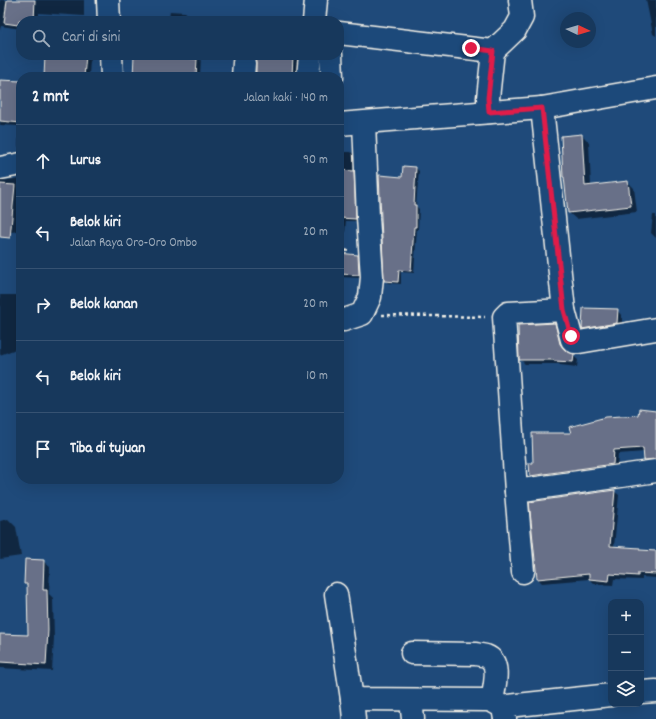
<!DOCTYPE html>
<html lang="id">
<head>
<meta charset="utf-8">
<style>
  body { margin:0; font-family:Dekko,sans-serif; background:#203f62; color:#f1f3f6 }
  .controls { position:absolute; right:12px; bottom:12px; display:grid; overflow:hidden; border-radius:8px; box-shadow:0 4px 16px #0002 }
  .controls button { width:36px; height:36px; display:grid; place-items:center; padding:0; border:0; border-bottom:1px solid #365272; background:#17385c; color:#f1f3f6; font:20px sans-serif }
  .compass { position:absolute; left:560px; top:12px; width:36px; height:36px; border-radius:50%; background:#17385c; box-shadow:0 4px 16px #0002; rotate:94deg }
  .stop { position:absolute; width:12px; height:12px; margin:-9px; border:3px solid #e11d48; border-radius:50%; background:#fff }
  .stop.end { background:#e11d48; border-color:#fff; box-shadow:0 1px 4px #0008 }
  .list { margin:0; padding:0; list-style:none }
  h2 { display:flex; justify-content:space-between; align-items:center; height:52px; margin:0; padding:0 16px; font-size:17px }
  h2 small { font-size:13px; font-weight:400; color:#9eacbb }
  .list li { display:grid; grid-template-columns:26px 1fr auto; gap:12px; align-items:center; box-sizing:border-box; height:72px; padding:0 16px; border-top:1px solid #365272 }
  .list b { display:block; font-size:15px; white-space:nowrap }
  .list p { margin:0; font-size:13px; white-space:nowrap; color:#9eacbb }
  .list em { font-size:13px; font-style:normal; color:#9eacbb }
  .icon { flex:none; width:22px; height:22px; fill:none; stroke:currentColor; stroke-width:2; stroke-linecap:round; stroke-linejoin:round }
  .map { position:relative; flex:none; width:656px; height:719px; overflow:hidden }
  .search { position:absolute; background:#17385c; box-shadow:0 4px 16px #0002; left:16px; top:16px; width:328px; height:44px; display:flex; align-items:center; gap:10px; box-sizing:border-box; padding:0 14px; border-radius:16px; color:#9eacbb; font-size:15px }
  .panel { position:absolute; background:#17385c; box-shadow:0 4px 16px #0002; left:16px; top:72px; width:328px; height:412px; border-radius:16px }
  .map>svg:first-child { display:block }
</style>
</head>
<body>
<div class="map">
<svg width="656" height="719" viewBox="0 0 656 719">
  <rect width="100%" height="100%" fill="#1f4a7a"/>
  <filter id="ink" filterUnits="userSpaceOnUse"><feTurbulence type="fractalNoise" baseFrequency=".025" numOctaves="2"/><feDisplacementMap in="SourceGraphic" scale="8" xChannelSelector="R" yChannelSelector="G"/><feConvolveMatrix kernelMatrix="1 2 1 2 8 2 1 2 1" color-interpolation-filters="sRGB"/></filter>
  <g filter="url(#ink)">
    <g fill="#0007">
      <polygon points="0,0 84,0 84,16 39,13 39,21 21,21 21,29 1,26 0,31"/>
      <polygon points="646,0 656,0 656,36 653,34"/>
      <polygon points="170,11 185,12 190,16 189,21 141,21 141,17 169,19"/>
      <polygon points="72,55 85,56 90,60 89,76 92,77 72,77"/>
      <polygon points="137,55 201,55 200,77 134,77"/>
      <polygon points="252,55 301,55 300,69 297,68 297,77 257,77 256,57"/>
      <polygon points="230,76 232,77 203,77"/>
      <polygon points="0,81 21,82 21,149 18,146 19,126 0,125"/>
      <polygon points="582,135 589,142 591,186 628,182 634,188 637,212 576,219 569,213 565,178 564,177"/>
      <polygon points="339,152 351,152 354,155 353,172 356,175 358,221 346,221 343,255 358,256 361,259 362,278 339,277"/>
      <polygon points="404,167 416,168 419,171 416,206 419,209 418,229 417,229 414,273 401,272 401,284 388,283 385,280"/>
      <polygon points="21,178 21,231 0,233 0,181"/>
      <polygon points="653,215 656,215 656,238 651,233"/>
      <polygon points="0,295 21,295 21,356 17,352 16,349 0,355"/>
      <polygon points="617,310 622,316 622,328 588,333 583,328"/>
      <polygon points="554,324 559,329 565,349 578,360 577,367 560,365 559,364 525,364 520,359"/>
      <polygon points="656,412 656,464 650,464 645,460 645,452 618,454 617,469 536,480 531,476 531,464 534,464 572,434"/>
      <polygon points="614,491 619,495 614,547 639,549 642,551 656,552 656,578 642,577 642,580 614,579 613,585 594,584 589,579 542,583 538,579"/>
      <polygon points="8,519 16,527 21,556 0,559 0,521"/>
      <polygon points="43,561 50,567 49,594 53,598 54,638 52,671 0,668 0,635 29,636 28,587 25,584"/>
      <polygon points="540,717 543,719 530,719"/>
    </g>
    <g fill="#687088" stroke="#f4f1e8">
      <polygon points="7,0 35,0 34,21 19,21 18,25 4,23"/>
      <polygon points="45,55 86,55 84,77 44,77"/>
      <polygon points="134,55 197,59 196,77 133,77"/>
      <polygon points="253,55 293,55 292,77 256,77 256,64 255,58"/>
      <polygon points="0,80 21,81 21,123 0,121"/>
      <polygon points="582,134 585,186 628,181 631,206 568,213 564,177 563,177 561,136"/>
      <polygon points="403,166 416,167 414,205 416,205 416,227 414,227 411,271 399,270 398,282 384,281 379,175 402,177"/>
      <polygon points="339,170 354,171 356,219 339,218"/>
      <polygon points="0,184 15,185 10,238 0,237"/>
      <polygon points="339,253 358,255 359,275 339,274"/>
      <polygon points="583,308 618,309 617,323 582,329"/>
      <polygon points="555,323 560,344 565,350 574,354 573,362 554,361 554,360 519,360 518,325"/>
      <polygon points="639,409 656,411 656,459 644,460 643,448 614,450 613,464 530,476 529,463 533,463 532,433 571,433 569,427 606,417 638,415"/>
      <polygon points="615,490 610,546 640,548 640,550 656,551 656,574 638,573 638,576 610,574 609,581 589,579 589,574 537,579 529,502"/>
      <polygon points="25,559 44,560 43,590 47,590 48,630 46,665 0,662 0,634 28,635 27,584 24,584"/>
    </g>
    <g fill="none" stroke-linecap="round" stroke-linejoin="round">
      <g stroke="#f4f1e8" stroke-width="25">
        <g id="minor">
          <polyline points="108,0 109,21"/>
          <polyline points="314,21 316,0"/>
          <polyline points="339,33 493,51 488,98 489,112"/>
          <polyline points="493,51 515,30 522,17 520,0"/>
          <polyline points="111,55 112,77"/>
          <polyline points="331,55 332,77"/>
          <polyline points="243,77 244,63"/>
          <polyline points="308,77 310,55"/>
          <polyline points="542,108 564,310 572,340 575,342 579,342 656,329"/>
          <polyline points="564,310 508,313 504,317 516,491 656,471"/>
          <polyline points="339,319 344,320 362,314 370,297 372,277 368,217 364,123"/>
          <polyline points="516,491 523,572"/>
          <polyline points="336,594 352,699 487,700 492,701 505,708"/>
          <path d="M412,653L476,654C479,655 483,655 486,656C502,662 494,688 492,701"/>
          <polyline points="641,692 656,691"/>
          <polyline points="352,699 354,719"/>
          <polyline points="411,700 413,719"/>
          <path d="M505,719C504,713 502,709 508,706L611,695"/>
        </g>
      </g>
      <g stroke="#f4f1e8" stroke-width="25">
        <g id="major">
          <polyline points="339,124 542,108 656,88"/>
          <polyline points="0,168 21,164"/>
        </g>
      </g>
      <g stroke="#f4f1e8" stroke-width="2.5" stroke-dasharray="3 3" stroke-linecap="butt">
        <polyline points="339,250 351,251"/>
        <polyline points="382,315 485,317"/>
      </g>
      <use href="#minor" stroke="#1f4a7a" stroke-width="22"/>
      <use href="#major" stroke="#1f4a7a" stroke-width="22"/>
    </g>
  </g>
  <g fill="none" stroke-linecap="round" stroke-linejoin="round" filter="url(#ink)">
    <polyline stroke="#e11d48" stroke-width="5" points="471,48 493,51 488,98 489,112 542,108 564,310 571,336"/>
  </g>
</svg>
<div class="controls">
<button>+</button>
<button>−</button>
<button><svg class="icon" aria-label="layers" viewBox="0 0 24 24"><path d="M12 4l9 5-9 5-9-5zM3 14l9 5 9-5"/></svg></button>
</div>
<svg class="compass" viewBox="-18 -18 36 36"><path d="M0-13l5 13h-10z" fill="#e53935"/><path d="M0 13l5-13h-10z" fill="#9eacbb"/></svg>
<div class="stop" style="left:571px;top:336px"></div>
<div class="stop end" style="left:471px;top:48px"></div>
<div class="search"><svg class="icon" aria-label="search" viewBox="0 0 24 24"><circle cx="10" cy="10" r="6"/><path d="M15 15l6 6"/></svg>Cari di sini</div>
<section class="panel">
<h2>2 mnt<small>Jalan kaki · 140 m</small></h2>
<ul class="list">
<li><svg class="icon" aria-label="ahead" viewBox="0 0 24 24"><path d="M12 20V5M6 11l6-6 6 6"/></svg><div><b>Lurus</b></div><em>90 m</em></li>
<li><svg class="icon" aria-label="left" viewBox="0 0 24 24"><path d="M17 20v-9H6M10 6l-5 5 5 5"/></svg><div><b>Belok kiri</b><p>Jalan Raya Oro-Oro Ombo</p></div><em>20 m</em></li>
<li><svg class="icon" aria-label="right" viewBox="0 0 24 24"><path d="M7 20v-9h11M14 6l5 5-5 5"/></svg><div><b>Belok kanan</b></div><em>20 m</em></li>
<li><svg class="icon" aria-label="left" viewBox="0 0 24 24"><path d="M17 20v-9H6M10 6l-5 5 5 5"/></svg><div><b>Belok kiri</b></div><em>10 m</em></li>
<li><svg class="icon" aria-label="arrive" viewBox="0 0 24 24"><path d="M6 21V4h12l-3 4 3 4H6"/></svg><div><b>Tiba di tujuan</b></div></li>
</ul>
</section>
</div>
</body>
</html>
